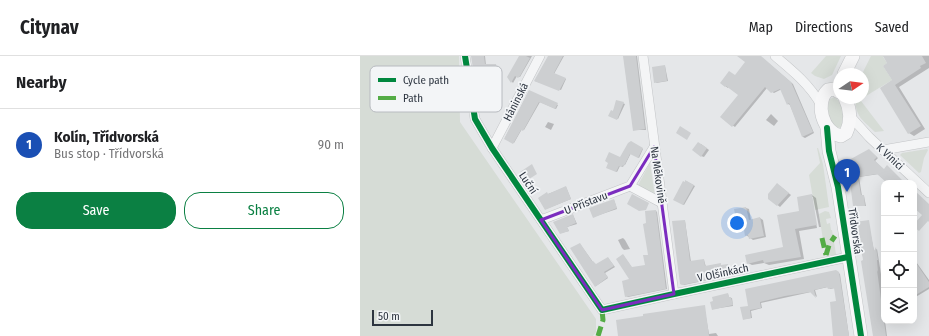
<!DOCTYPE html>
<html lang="en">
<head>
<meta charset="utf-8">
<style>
  body { margin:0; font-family:"Fira Sans Condensed",sans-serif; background:#f2f2f2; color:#202124 }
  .controls { position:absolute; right:12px; bottom:12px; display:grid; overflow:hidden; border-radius:8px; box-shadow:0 4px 16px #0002 }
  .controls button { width:36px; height:36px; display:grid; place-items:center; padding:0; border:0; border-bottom:1px solid #e0e0e0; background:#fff; color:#202124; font:20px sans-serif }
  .compass { position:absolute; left:473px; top:12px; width:36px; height:36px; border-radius:50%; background:#fff; box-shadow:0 4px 16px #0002; rotate:77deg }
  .scale { position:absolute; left:12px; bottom:10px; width:61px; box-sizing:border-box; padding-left:4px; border:2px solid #2d3540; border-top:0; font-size:11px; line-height:14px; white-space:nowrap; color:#2d3540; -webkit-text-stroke:3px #f3f5f7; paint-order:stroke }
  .you { position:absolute; left:377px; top:167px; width:14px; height:14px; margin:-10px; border:3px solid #fff; border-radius:50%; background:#1a73e8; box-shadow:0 0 0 6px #1a73e833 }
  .badge { display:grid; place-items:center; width:26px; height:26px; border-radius:50%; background:#0b8043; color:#fff; font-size:13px; font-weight:700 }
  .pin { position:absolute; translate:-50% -33px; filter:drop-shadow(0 1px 2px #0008) }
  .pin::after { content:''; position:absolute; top:21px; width:14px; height:12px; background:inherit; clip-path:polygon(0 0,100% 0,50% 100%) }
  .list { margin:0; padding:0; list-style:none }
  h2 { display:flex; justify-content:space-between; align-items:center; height:52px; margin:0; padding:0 16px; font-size:17px }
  h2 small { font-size:13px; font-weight:400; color:#757577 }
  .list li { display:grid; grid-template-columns:26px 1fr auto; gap:12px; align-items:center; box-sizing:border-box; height:72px; padding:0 16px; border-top:1px solid #e0e0e0 }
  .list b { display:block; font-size:15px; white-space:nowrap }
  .list p { margin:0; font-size:13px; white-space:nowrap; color:#757577 }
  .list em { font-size:13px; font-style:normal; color:#757577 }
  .actions { display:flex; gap:8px; padding:12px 16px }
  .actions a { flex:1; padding:9px 0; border:1px solid #0b8043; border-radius:16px; text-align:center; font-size:14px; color:#0b8043 }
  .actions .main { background:#0b8043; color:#fff }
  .icon { flex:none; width:22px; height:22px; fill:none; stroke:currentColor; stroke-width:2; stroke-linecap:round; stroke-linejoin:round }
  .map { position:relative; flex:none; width:569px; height:280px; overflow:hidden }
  header { display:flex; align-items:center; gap:24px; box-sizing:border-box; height:56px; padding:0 20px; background:#fff; border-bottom:1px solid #e0e0e0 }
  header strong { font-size:19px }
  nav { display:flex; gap:22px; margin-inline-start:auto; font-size:14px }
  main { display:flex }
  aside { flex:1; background:#fff }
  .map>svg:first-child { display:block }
</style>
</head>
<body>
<header>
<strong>Citynav</strong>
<nav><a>Map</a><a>Directions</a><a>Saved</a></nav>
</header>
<main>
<aside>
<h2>Nearby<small></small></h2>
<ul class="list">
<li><span class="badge" style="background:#1a4fb4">1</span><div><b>Kolín, Třídvorská</b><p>Bus stop · Třídvorská</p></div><em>90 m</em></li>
</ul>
<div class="actions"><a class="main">Save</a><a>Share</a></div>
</aside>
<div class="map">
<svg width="569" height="280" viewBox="0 0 569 280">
  <rect width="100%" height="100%" fill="#e5e7e9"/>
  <g fill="#d6dcd6">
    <polygon points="0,0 99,0 100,66 236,263 236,276 233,280 0,280"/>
    <polygon points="466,0 481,0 472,19 464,23 455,20 451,17"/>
    <path d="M511,0H525L523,1L527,7L523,10L532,24L506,40L501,45L524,75L515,76C502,63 496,62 495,42H503L502,18Z"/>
    <path d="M474,41C484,47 484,60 482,70L479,72C468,69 466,52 470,43Z"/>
    <polygon points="457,92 458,92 463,108 469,151 455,154 449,119 460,107"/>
    <polygon points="567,93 568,94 564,102 561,116 559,117 540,99 542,97"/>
    <polygon points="290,107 295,140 277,131"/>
    <polygon points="465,155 469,156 471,162 466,163 467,168 470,167 471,174 472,174 476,198 475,199 468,199 463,184 459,158"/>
  </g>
  <g fill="#0003">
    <polygon points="112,0 125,0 126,9 137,10 138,18 115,18"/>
    <polygon points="160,0 172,0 160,21 157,20 153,27 148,21"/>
    <polygon points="189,0 204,0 194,18 206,23 201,34 175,25"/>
    <polygon points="264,0 277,0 286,74 274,74"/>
    <polygon points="378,0 400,0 433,28 454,77 445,82 443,81 430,49 428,48 422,33 414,37 407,32 375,71 361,61 379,39 369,30 368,32 361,27 376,20 386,6"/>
    <polygon points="526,0 569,0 569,12 539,31 565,73 554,80 549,77"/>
    <polygon points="305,10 308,25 296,27"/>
    <polygon points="169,35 198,49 196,53 180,46 164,74 162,73 154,87 145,82"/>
    <polygon points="257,45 265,48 258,63 249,59 253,56"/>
    <polygon points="411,58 418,65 414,70 406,64"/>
    <polygon points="188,66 194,68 191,74 185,71"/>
    <polygon points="271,86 283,93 279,102 271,97 265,109 264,109 263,111 260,110 257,116 247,111 261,102"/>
    <polygon points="341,88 349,94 344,101 341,100"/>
    <polygon points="510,95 518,102 515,105 524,114 545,127 528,127 519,118 499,121 502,140 504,140 506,150 494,150 498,118"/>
    <polygon points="326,125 335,130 324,149 314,143"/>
    <polygon points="420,130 431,139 420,151 409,142"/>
    <polygon points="206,131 211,143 186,153 188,138"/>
    <polygon points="452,139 456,142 461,171 459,171 453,141 451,141 457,172 439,175 444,203 409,209 404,207 392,209 388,207 424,192 441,156"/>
    <polygon points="254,144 257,153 233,161"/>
    <polygon points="386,152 389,153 391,164 400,162 403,164 406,181 393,184 386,179 383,163 380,163 377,162"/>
    <polygon points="296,155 297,156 307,233 268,241 266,240 271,224 263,199 272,212 286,210 289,200 287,168"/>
    <polygon points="213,159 217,168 207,171 209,175 201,177"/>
    <polygon points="325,165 331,206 344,204 346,211 360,208 362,210 367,209 371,219 324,229 321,227"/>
    <polygon points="508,165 514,195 517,193 521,218 524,216 524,232 521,235 524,265 525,265 527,280 514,280 504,205 500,189"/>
    <polygon points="263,182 265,184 270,193 264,194 262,192 258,184"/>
    <polygon points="220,188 233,206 236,209 248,202 255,211 245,217 248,222 236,230"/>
    <polygon points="554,203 569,224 569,233 554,242 554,226 558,224 554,217"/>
    <polygon points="476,215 480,218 489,280 475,280 477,246 475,232 470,233 468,231 455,234 457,241 451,236 401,247 402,252 391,255 392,262 384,263 390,250 386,234"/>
    <polygon points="368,238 369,242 372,242 373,250 353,253"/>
    <polygon points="344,250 349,278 356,277 358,280 259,280"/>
  </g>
  <g fill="#cdcfd1">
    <polygon points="111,0 124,0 125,8 136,8 138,18 128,19 128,17 114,19"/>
    <polygon points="159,0 166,0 170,2 160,20 158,22 155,20 151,27 147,21"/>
    <polygon points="188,0 203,0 194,17 206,22 199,35 174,25"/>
    <polygon points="263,0 276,0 285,73 273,75"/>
    <polygon points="377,0 401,0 431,26 453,76 442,81 429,47 427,49 420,33 411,37 405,31 372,71 360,61 378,39 366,30 365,31 360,27 369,15 375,19 385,6"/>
    <polygon points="523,0 562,0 566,7 560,10 561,12 535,29 561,70 548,78 520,32 532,24 523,10 527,7"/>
    <polygon points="305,9 307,25 294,27 292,11"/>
    <polygon points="169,34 198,47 195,53 179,46 163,75 161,74 153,88 144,83"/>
    <polygon points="256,44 264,46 257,64 248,60 251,54 253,55"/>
    <polygon points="320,70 331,77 327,84 316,77"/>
    <polygon points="271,85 283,92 278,102 270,98 264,110 263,109 262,111 259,110 256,116 246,112 248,107 245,105 249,96 260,101 268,87"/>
    <polygon points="338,86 347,92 341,101 332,94"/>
    <polygon points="509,93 517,101 514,104 524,113 527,109 545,127 527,127 517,118 498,121 501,139 504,139 505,150 493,150 489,118 496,117 489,104"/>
    <polygon points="172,108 177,118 166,125 160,116"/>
    <polygon points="325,124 334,129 323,149 313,144 323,125 325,126"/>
    <polygon points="417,127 429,137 417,150 408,143 408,138"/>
    <polygon points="206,130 211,143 185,154 178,142 187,136 188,138"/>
    <polygon points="554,134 569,148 569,166 568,165 559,175 554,171 554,168 562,159 554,152"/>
    <polygon points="272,138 289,147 286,154 279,155 267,148"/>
    <polygon points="452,138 457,169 435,173 441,201 404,207 403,204 387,208 385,199 423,191 417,159 439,155 437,141"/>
    <polygon points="254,143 257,152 233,162 229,152"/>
    <polygon points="386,151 389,164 400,161 404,180 389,183 388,179 385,180 382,161 376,163 374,153"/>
    <polygon points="296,154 306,233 265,241 262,225 269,223 256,203 263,198 272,211 285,209 283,199 288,199 283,168 286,167 285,155"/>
    <polygon points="213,158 216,167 207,171 209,175 200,178 193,166"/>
    <polygon points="325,164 330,205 344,203 345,210 361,207 361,209 368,208 370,219 322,229 320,228 312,165"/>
    <polygon points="509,164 514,195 516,191 518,204 517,204 518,216 517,214 526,280 513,280 501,205 503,204 501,189 499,189 495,166"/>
    <polygon points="220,187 232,205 233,205 236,208 248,201 254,210 244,216 248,221 235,231 210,192"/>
    <polygon points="554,204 569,226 569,231 554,240 554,225 557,224 554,219"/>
    <polygon points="476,214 479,216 489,280 473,280 470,246 476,245 474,232 468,233 467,231 454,234 456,242 450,236 425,240 400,246 401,252 390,254 391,262 383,264 380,251 388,250 385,233"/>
    <polygon points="368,237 369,241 371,241 373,249 352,254 350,246 353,245 352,241"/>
    <polygon points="345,249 349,280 258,280 256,264 283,260 283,258"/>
  </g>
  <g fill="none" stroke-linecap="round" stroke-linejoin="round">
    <g stroke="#c3c5c7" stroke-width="10">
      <g id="minor">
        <polyline points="105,0 115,63 132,92 242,254 314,238 488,201"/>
        <polyline points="283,0 314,238"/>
        <path d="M415,0C433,15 450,29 461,49"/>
        <polyline points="490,60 509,81 569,137"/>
        <polyline points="132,92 180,0"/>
        <polyline points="523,94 569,86"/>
        <polyline points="270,130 302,147"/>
        <polyline points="181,164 270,130 294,91"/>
      </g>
    </g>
    <g stroke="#c3c5c7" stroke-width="14">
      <g id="secondary">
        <polyline points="484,18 493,0"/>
        <path d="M479,36L474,33L468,34C454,47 463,77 481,80L486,77C491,66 491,54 485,42"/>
        <polyline points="467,72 469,95 478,131 501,280"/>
      </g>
    </g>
    <use href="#minor" stroke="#f4f5f6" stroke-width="9"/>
    <use href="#secondary" stroke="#f7f7f8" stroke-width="13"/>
    <g stroke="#54ac46" stroke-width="5" stroke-dasharray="10 5" stroke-linecap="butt">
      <polyline points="462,182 466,199"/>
      <polyline points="466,199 469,189 475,180"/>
      <polyline points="238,280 243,264 242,254"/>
    </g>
    <g stroke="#f3f5f7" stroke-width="8">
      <g id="cycleway">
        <polyline points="105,0 115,63 132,92 242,254 314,238 488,201"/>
        <polyline points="467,72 469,95 478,131 501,280"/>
      </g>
    </g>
    <use href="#cycleway" stroke="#00873e" stroke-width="6"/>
  </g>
  <path fill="none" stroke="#7b2cbf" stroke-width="3" stroke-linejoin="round" d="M294,91L314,238L242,254L181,164L270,130Z"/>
  <g text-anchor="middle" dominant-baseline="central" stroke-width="3.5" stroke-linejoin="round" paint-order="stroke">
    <g font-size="11" fill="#2d3540" stroke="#f3f5f7">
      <text transform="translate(156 46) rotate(-63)">Háninská</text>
      <text transform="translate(530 101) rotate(43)">K Vinici</text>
      <text transform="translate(298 119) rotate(82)">Na Měkovině</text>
      <text transform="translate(168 127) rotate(56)">Luční</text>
      <text transform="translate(226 147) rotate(-21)">U Přístavu</text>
      <text transform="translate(495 175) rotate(82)">Třídvorská</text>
      <text transform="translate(363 217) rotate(-12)">V Olšinkách</text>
    </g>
  </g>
  <rect x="10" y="10" width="132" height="46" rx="6" fill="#f3f5f7" stroke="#b8bbc0" stroke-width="1"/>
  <rect x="18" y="22" width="18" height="4" fill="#00873e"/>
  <rect x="18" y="40" width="18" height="4" fill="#54ac46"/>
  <g font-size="11" fill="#2d3540">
    <text x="43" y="28">Cycle path</text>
    <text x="43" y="46">Path</text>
  </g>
</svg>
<div class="controls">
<button>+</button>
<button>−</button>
<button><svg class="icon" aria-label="locate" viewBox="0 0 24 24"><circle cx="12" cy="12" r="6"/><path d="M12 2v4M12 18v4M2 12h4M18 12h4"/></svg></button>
<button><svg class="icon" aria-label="layers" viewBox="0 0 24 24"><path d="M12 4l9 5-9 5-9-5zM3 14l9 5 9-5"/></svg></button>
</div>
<svg class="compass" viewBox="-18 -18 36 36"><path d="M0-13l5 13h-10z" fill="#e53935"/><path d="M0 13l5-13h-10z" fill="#757577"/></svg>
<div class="scale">50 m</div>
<div class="you"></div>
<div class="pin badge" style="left:487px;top:136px;background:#1a4fb4">1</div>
</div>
</main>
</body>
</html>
